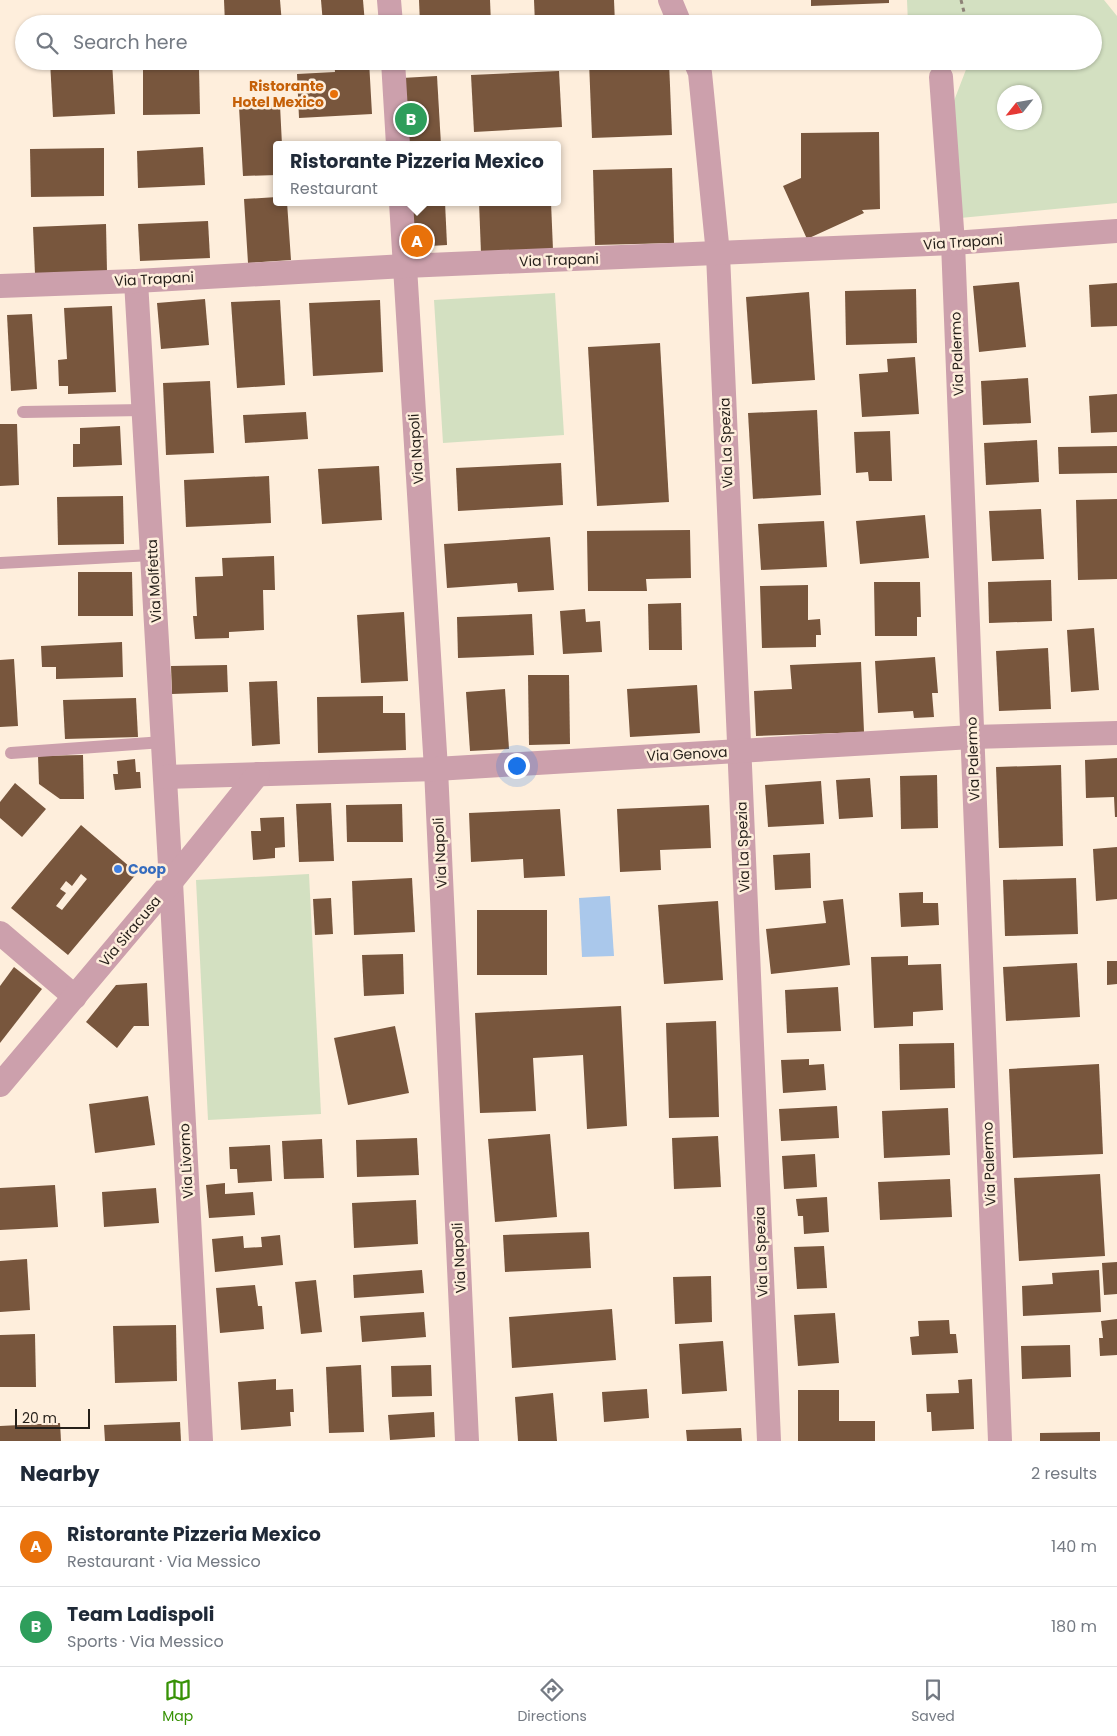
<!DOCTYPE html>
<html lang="en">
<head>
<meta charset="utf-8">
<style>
  body { margin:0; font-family:Poppins,sans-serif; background:#f2f2f3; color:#1f2937 }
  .compass { position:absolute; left:997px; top:85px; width:45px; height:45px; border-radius:50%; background:#fff; box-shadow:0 1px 4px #0004; rotate:239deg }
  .scale { position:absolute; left:15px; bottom:12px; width:75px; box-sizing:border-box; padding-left:5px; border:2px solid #251f19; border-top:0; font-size:14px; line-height:18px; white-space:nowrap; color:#251f19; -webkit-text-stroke:4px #feeedc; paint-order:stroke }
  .you { position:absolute; left:516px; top:765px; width:18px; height:18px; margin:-12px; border:4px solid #fff; border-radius:50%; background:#1a73e8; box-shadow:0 0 0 8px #1a73e833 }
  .badge { display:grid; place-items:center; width:32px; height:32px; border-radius:50%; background:#379205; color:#fff; font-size:16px; font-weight:700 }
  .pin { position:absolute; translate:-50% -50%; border:2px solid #fff; box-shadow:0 1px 5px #0006 }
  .popup { position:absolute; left:273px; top:141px; width:288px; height:65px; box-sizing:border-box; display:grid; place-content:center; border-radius:5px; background:#fff; filter:drop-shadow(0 1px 4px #0005); font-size:16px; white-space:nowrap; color:#747a83 }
  .popup b { font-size:19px; color:#1f2937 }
  .popup::after { content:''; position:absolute; left:50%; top:100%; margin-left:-10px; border:10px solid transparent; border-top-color:#fff }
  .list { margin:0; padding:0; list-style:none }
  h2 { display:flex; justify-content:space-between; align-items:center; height:65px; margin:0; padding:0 20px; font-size:21px }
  h2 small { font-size:16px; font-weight:400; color:#747a83 }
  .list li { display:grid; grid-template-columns:32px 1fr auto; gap:15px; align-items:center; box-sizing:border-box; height:80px; padding:0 20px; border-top:1px solid #e0e1e3 }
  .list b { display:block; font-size:19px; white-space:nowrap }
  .list p { margin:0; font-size:16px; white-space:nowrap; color:#747a83 }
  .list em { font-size:16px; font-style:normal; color:#747a83 }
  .icon { flex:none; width:28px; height:28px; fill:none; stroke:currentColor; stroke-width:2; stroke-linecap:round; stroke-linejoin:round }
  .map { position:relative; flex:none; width:1117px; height:1441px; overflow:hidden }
  .search { position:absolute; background:#fff; box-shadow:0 1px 4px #0004; left:15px; right:15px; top:15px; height:55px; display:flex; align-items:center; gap:12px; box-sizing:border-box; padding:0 18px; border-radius:28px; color:#747a83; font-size:19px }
  .sheet { height:225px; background:#fff }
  nav { display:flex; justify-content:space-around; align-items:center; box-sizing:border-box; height:70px; border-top:1px solid #e0e1e3; background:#fff; font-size:14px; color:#747a83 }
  nav a { display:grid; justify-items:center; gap:2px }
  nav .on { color:#379205 }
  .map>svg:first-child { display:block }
</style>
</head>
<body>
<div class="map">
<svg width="1117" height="1441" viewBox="0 0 1117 1441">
  <rect width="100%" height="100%" fill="#feeedc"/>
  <g fill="#d3e0c1" fill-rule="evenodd">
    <path d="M907,0H1104L1117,16V203L960,218L952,106L967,67L966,61H1093V24H908ZM1004,92H1034V122H1004Z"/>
    <polygon points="555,293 564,435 443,443 434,300"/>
    <polygon points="309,874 321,1114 208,1120 196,880"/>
  </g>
  <polygon fill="#aac8eb" points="610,896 614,956 582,957 579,898"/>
  <g fill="#78563d" fill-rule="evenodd">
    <polygon points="224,0 280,0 282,24 225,24"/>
    <polygon points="321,0 363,0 365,24 323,24"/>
    <polygon points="419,0 490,0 491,24 420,24"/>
    <polygon points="534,0 614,0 615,24 535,24"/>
    <polygon points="811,0 889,0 889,3 811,6"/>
    <polygon points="50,61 112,61 115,114 53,117"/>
    <polygon points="334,61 369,61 372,114 299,118 297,74 335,72"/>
    <polygon points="589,61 669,61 672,135 592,138"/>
    <polygon points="143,68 199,68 200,114 143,115"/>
    <polygon points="559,71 562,127 474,132 471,75"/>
    <polygon points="437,76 441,145 406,145 402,78"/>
    <polygon points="280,105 282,145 277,145 277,175 243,176 239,107"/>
    <polygon points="879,132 880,209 862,210 864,213 807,239 783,186 801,178 801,133"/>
    <polygon points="203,147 205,185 138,188 137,151"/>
    <polygon points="104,148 104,196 31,197 30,149"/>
    <polygon points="672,168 674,243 595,245 593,170"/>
    <polygon points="277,197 277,202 287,202 291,260 248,263 244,199"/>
    <polygon points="410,202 445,202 447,245 413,247"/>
    <polygon points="479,202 551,202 553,250 481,253"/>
    <polygon points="208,221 210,258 140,261 138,224"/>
    <polygon points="106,224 107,272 35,274 33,227"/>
    <polygon points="1019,282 1026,347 979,352 973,286"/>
    <polygon points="1117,283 1117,326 1091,327 1089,285"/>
    <polygon points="916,289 917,343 846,345 845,291"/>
    <polygon points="809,292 815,380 752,384 746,297"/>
    <polygon points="205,299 209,345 161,349 157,303"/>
    <polygon points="280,300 285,385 237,388 231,302"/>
    <polygon points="380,300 383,372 313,376 309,303"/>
    <polygon points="112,306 116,392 68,394 68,386 59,386 58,360 67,359 64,308"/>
    <polygon points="32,314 37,389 11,391 7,315"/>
    <polygon points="660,343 669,502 597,506 588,347"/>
    <polygon points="915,357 919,414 862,417 859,374 888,372 887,359"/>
    <polygon points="1028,378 1031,423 983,425 981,381"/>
    <polygon points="210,381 214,453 166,455 163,383"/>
    <polygon points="1117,394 1117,432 1091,433 1089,396"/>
    <polygon points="817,410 821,495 753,499 748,413"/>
    <polygon points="306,412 308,439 245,443 243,415"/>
    <polygon points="0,424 17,424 19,485 0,486"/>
    <polygon points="120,426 122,465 73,467 73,444 80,444 80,428"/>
    <polygon points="890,431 892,481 869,481 868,472 856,473 854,432"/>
    <polygon points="1037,440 1039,482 986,485 984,443"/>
    <polygon points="1117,446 1117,473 1059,474 1058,447"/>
    <polygon points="561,463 563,505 458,511 456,468"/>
    <polygon points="379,466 382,520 322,524 318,469"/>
    <polygon points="269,476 271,523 186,527 184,480"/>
    <polygon points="123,496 124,544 58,545 57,497"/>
    <polygon points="1117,499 1117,579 1078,580 1076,500"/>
    <polygon points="1041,509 1044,559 992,561 989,511"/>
    <polygon points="925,515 929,558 860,564 856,521"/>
    <polygon points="824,521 827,567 761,570 758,524"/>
    <polygon points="690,530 691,578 646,579 647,591 588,591 587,531"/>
    <polygon points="550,537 554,590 518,592 517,583 447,588 444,544"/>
    <polygon points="274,556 275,590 263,590 264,630 229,632 229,638 195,639 193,616 197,616 195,577 223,576 222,558"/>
    <polygon points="78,572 132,572 133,616 78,616"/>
    <polygon points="1051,580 1052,621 989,623 988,582"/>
    <polygon points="874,582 920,582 921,617 917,617 917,636 875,636"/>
    <polygon points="808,585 808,620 820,619 821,635 816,635 816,647 762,648 760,586"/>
    <polygon points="681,603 682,650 649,650 648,604"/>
    <polygon points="585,609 586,622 600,621 602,652 563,654 560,611"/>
    <polygon points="404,612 408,681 361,683 357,615"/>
    <polygon points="532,614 534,655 458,658 457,617"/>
    <polygon points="1094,628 1099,690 1071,692 1067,630"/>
    <polygon points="122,642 123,677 56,679 56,667 42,667 41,646"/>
    <polygon points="1048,648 1051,709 999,711 996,651"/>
    <polygon points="935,657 938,693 932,693 934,717 914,718 913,711 878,713 875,661"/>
    <polygon points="14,659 18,726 0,727 0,660"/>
    <polygon points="861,662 864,732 756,736 754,691 792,689 790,665"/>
    <polygon points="227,665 228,692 172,694 171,666"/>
    <polygon points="528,675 569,675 570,744 529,745"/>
    <polygon points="277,681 280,744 252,746 249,682"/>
    <polygon points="697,685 700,733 630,737 627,689"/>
    <polygon points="505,689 509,749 470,751 466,692"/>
    <polygon points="383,696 383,713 405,713 406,750 318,753 317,697"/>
    <polygon points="136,698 138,737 65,739 63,700"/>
    <polygon points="83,755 84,799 60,799 39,784 38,756"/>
    <polygon points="1117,758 1117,817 1115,817 1114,797 1086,798 1085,760"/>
    <polygon points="135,759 136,772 140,772 141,788 115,790 113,774 118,774 117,761"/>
    <polygon points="1061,765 1063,846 999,848 996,767"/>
    <polygon points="937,775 938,828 901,829 900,776"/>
    <polygon points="870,778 873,817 839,819 836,780"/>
    <polygon points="821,781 824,824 768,827 765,785"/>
    <polygon points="15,783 46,809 22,837 0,818 0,802"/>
    <polygon points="331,803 334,861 299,862 296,804"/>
    <polygon points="402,804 403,842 347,842 346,805"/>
    <polygon points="709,805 711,848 660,850 661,870 620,872 617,809"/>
    <polygon points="560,809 565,876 524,878 523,859 471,862 469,813"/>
    <polygon points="284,817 285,847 275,848 275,858 253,860 251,831 261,831 260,818"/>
    <path d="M81,825L137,873L68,955L11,908ZM81,874L87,879L62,910L56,906L66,893L60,889L66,881L72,886Z"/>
    <polygon points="1117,847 1117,899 1096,901 1093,849"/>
    <polygon points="810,853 811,888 775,890 773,855"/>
    <polygon points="412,878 415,932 354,935 352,881"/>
    <polygon points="1076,878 1078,934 1005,936 1003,880"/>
    <polygon points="923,892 923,903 938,903 939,925 901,927 899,893"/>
    <polygon points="331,898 333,934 315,935 313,899"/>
    <polygon points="843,899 850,965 771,974 766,929 826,923 823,901"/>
    <polygon points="718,901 723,980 664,984 658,905"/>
    <rect x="477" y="910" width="70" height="65"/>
    <polygon points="403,954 404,994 364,996 362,955"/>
    <polygon points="908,956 908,965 941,964 943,1010 913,1012 913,1026 874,1028 871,957"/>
    <polygon points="1107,961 1117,961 1117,984 1107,985"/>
    <polygon points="1077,963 1080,1017 1006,1021 1003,967"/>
    <polygon points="14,967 42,989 0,1043 0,986"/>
    <polygon points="147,983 149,1026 134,1026 117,1048 86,1022 116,985"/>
    <polygon points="838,987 841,1031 787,1033 785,990"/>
    <polygon points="621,1006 627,1126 587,1129 583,1055 533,1058 536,1111 480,1113 475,1013"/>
    <polygon points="716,1021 719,1117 669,1118 666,1023"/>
    <polygon points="395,1026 409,1093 348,1105 334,1038"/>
    <polygon points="954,1043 955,1088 900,1090 899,1044"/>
    <polygon points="809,1059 809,1065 824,1064 826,1090 783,1093 781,1060"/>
    <polygon points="1099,1064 1103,1154 1013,1158 1009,1069"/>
    <polygon points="148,1096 155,1145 95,1153 89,1104"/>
    <polygon points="837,1106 839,1138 781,1141 779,1109"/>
    <polygon points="948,1108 950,1155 884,1158 882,1111"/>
    <polygon points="550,1134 557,1217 495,1222 488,1139"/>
    <polygon points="718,1136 721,1187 674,1189 672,1138"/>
    <polygon points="417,1138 419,1175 357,1177 356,1140"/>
    <polygon points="322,1139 324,1178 284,1179 282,1141"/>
    <polygon points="270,1145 272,1181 238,1183 237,1169 230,1169 229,1147"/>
    <polygon points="815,1154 817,1187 784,1189 782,1156"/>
    <polygon points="1100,1174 1105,1256 1019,1261 1014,1178"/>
    <polygon points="950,1179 952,1217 880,1220 878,1182"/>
    <polygon points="225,1183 225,1194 253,1192 255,1215 209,1218 206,1185"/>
    <polygon points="55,1185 58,1227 0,1230 0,1188"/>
    <polygon points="156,1188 159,1223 104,1227 102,1192"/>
    <polygon points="827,1197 829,1232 804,1234 803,1216 798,1216 796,1199"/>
    <polygon points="416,1200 418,1244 354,1248 352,1203"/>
    <polygon points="589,1232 591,1268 505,1272 503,1235"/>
    <polygon points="280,1235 283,1265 215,1272 212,1239 243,1236 244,1248 262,1247 261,1237"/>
    <polygon points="824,1246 827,1288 797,1289 794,1247"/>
    <polygon points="27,1259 30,1310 0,1312 0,1261"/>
    <polygon points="1117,1262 1117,1294 1104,1295 1102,1263"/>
    <polygon points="422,1270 424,1293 354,1298 353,1275"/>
    <polygon points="1099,1270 1101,1312 1023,1316 1022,1286 1053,1284 1052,1273"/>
    <polygon points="711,1276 712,1322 675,1324 673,1277"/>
    <polygon points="316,1280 322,1332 301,1334 295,1282"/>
    <polygon points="255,1285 258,1306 262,1306 264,1329 220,1333 216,1288"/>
    <polygon points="612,1309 616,1360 512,1368 509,1317"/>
    <polygon points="424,1312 426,1337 362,1342 360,1316"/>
    <polygon points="835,1313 839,1363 798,1366 794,1315"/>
    <polygon points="1117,1319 1117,1355 1100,1356 1099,1338 1103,1338 1101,1321"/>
    <polygon points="949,1320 950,1334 956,1334 958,1353 912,1355 910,1337 919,1336 918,1321"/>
    <polygon points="176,1325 177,1381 115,1383 113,1326"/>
    <polygon points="35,1334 36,1387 0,1387 0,1335"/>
    <polygon points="723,1341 727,1391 682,1394 679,1344"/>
    <polygon points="1070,1345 1071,1377 1022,1379 1021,1346"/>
    <polygon points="361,1365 364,1432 329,1433 326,1367"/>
    <polygon points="431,1365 432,1396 392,1397 391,1366"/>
    <polygon points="276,1379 276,1390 293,1389 294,1412 290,1412 291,1426 241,1430 238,1382"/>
    <polygon points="972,1379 974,1429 932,1431 931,1412 927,1412 926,1394 959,1393 958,1380"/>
    <polygon points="647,1389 649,1418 604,1422 602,1392"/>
    <polygon points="798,1390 839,1390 839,1421 875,1421 875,1441 798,1441"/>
    <polygon points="553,1393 557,1441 518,1441 515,1397"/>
    <polygon points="434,1412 435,1437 390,1440 388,1415"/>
    <polygon points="180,1422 181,1441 105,1441 104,1425"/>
    <polygon points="60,1423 61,1441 0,1441 0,1426"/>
    <polygon points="741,1428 742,1441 687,1441 686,1430"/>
    <polygon points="1100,1432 1100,1441 1040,1441 1040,1433"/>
  </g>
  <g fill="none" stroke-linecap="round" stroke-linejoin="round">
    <g stroke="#8d8277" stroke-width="3" stroke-dasharray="4 4" stroke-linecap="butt">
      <polyline points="961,0 967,24"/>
      <polyline points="977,61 978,63"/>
    </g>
    <g stroke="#cca0ac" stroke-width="12">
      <polyline points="23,412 143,410"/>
      <polyline points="0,563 152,555"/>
      <polyline points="11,753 163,742"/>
    </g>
    <g stroke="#cca0ac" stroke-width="24">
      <polyline points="389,0 391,24"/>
      <polyline points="670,0 680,24"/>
      <polyline points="393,61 398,145"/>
      <polyline points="695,61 700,73 718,254 769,1441"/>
      <polyline points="941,77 953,243 1000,1441"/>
      <polyline points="401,202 436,769 467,1441"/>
      <polyline points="136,281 171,882 201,1441"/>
      <polyline points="0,286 136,281 405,266 953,243 1117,231"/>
      <polyline points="165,777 436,769 972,737 1117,733"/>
      <polyline points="0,933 75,997"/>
      <polyline points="0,1085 171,882 258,774"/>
    </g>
  </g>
  <circle fill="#e8710a" stroke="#feeedc" stroke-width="2" cx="334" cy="94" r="5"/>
  <circle fill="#3f7fe0" stroke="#feeedc" stroke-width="2" cx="118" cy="869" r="5"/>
  <g text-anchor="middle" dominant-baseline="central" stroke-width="5" stroke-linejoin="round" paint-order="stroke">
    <g font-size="14" font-weight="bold" fill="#c56008" stroke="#feeedc" text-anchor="end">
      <text x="324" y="86">Ristorante<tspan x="324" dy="16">Hotel Mexico</tspan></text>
    </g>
    <g font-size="14" fill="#251f19" stroke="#feeedc">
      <text transform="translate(963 242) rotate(-4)">Via Trapani</text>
      <text transform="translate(559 260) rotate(-2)">Via Trapani</text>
      <text transform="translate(154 279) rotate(-3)">Via Trapani</text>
      <text transform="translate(957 354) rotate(-92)">Via Palermo</text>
      <text transform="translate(726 443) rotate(-92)">Via La Spezia</text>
      <text transform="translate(416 449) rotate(-94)">Via Napoli</text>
      <text transform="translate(154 581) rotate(-93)">Via Molfetta</text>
      <text transform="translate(687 754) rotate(-3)">Via Genova</text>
      <text transform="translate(973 759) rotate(-92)">Via Palermo</text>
      <text transform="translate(743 847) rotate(-92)">Via La Spezia</text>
      <text transform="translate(440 853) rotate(-93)">Via Napoli</text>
      <text transform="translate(130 931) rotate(-50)">Via Siracusa</text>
      <text transform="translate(186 1161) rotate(-93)">Via Livorno</text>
      <text transform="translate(989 1164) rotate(-92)">Via Palermo</text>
      <text transform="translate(761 1252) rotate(-92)">Via La Spezia</text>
      <text transform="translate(459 1258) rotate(-93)">Via Napoli</text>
    </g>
    <g font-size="14" font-weight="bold" fill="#366cbe" stroke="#feeedc" text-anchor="start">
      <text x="128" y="869">Coop</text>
    </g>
  </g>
</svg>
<svg class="compass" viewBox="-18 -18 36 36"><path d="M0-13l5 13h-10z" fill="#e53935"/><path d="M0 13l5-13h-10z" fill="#747a83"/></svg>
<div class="scale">20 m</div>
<div class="you"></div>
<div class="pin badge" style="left:417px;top:241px;background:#e8710a">A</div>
<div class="popup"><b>Ristorante Pizzeria Mexico</b>Restaurant</div>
<div class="pin badge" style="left:411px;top:119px;background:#2e9e5b">B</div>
<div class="search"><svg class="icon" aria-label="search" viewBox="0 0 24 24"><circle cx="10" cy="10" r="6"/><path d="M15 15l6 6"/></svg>Search here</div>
</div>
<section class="sheet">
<h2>Nearby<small>2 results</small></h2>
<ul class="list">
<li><span class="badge" style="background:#e8710a">A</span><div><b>Ristorante Pizzeria Mexico</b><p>Restaurant · Via Messico</p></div><em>140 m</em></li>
<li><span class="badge" style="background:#2e9e5b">B</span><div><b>Team Ladispoli</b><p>Sports · Via Messico</p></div><em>180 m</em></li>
</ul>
</section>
<nav>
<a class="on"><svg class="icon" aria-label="map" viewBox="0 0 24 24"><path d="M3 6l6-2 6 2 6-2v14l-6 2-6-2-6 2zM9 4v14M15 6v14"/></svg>Map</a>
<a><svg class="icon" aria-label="directions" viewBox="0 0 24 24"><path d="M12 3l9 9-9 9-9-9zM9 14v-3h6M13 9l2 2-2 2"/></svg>Directions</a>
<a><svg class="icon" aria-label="saved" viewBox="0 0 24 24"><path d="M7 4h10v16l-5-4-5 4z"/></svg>Saved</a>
</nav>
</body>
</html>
